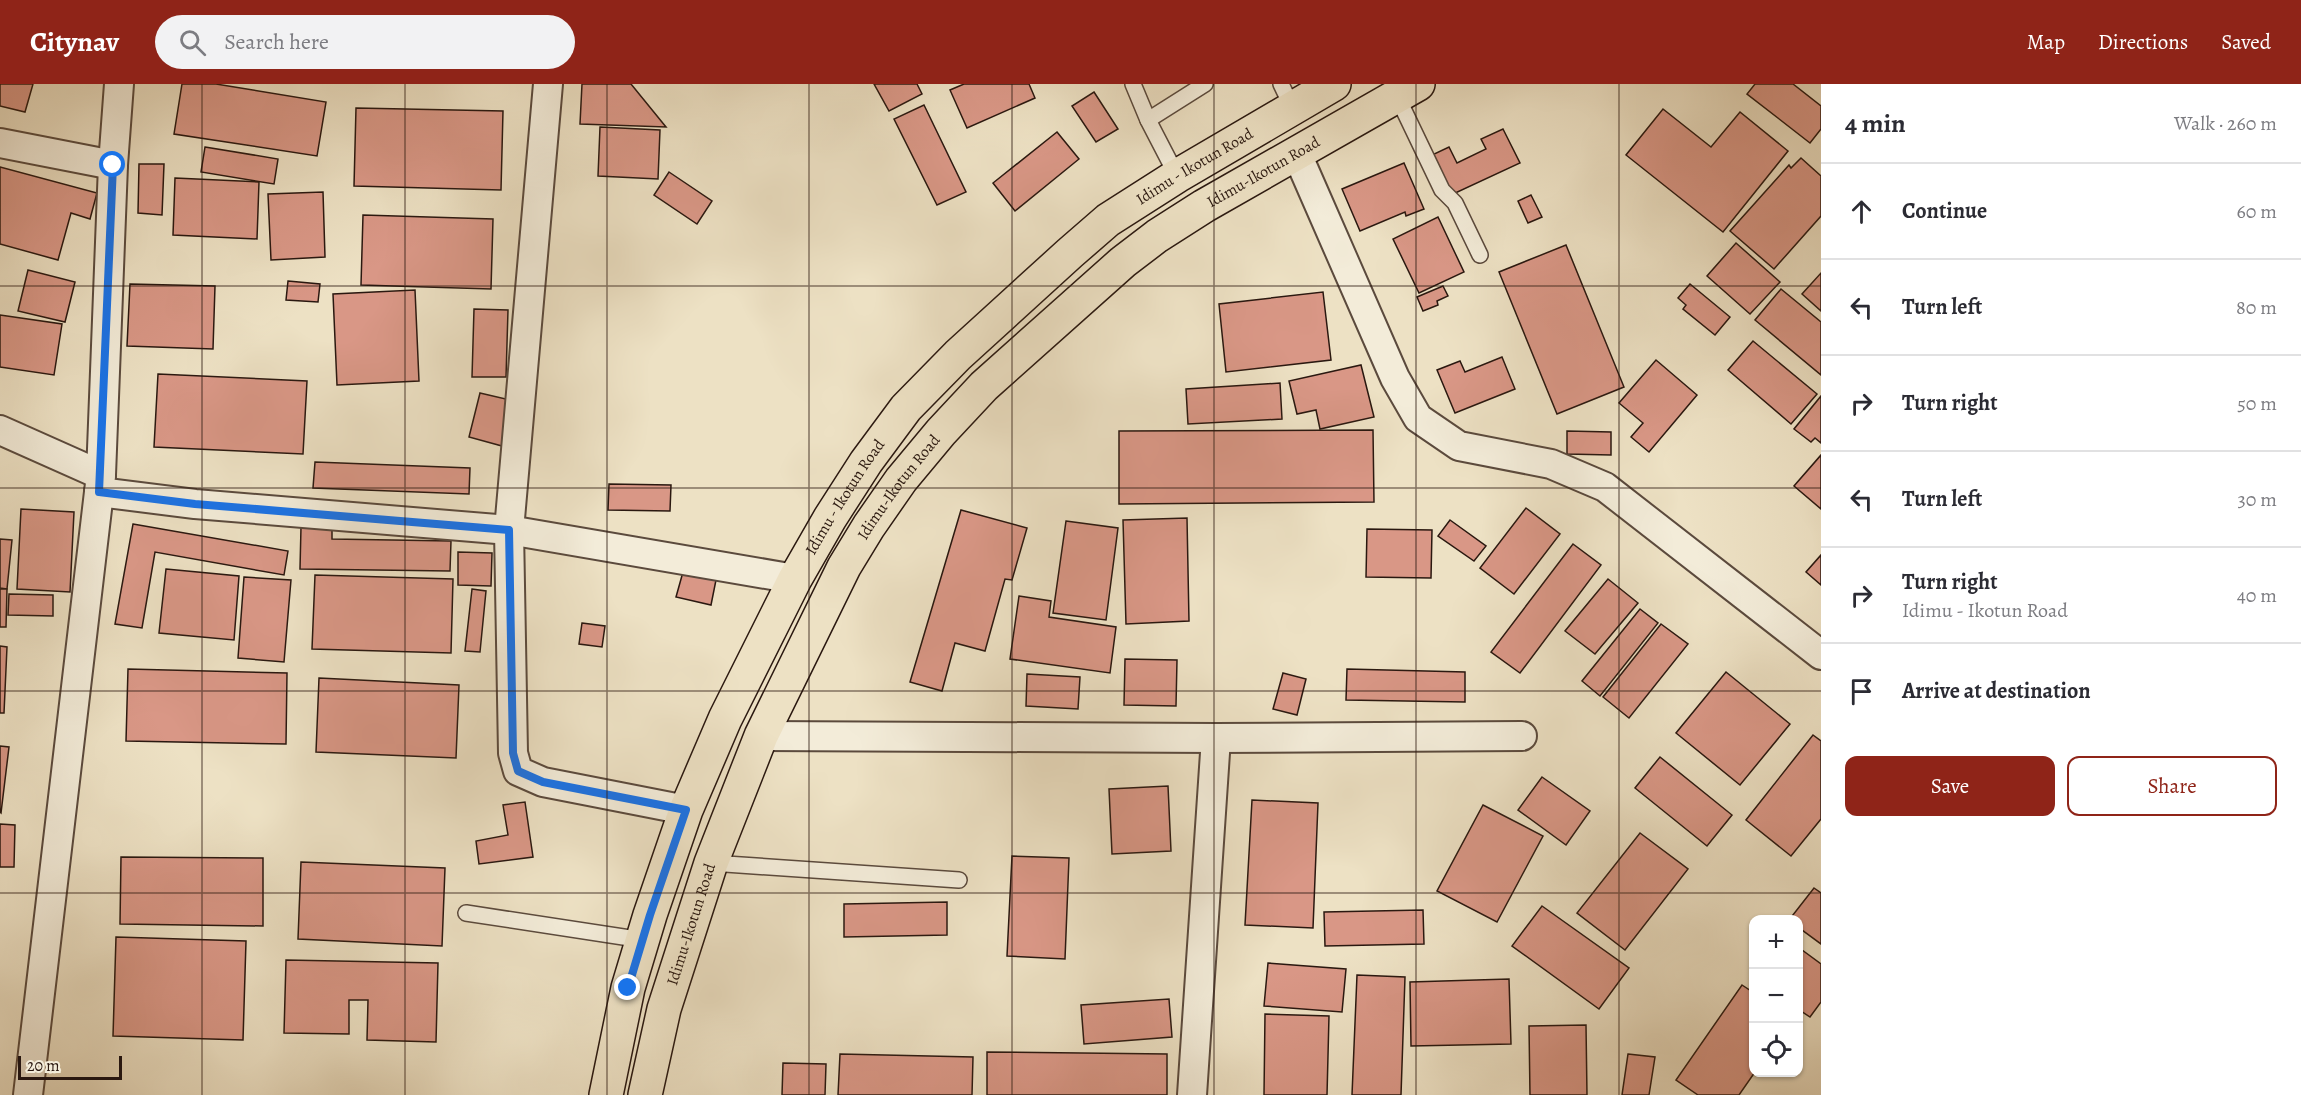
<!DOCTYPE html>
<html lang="en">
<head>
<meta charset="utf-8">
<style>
  body { margin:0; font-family:Alegreya,serif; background:#f2f2f3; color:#2b2b33 }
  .controls { position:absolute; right:18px; bottom:18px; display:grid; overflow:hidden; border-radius:12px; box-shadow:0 2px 4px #0004 }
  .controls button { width:54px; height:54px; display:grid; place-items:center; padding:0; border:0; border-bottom:2px solid #e1e1e2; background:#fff; color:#2b2b33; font:30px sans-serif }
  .scale { position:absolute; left:18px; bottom:15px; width:104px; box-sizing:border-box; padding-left:6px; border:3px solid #2a1810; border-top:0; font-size:16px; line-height:21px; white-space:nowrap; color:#2a1810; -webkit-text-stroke:4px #f3ecd9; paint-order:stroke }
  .stop { position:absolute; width:18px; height:18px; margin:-14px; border:4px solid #1a73e8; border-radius:50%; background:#fff }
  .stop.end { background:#1a73e8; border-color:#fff; box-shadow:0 2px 6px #0008 }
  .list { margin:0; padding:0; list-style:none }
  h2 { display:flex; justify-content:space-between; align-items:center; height:78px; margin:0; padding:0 24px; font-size:26px }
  h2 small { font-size:20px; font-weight:400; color:#7c7c81 }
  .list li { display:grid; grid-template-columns:39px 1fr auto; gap:18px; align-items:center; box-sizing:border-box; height:96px; padding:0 24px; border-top:2px solid #e1e1e2 }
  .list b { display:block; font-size:22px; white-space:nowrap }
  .list p { margin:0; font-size:20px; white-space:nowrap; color:#7c7c81 }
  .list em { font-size:20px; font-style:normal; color:#7c7c81 }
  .actions { display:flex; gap:12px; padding:18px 24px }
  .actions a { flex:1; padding:14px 0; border:2px solid #8f2418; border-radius:12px; text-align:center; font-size:21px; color:#8f2418 }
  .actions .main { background:#8f2418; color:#fff }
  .icon { flex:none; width:33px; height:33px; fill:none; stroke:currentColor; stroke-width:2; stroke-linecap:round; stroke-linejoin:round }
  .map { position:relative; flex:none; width:1821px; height:1011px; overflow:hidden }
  header { display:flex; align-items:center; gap:36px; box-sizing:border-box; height:84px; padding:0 30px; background:#8f2418; color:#fff }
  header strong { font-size:28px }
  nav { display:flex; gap:33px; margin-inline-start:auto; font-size:21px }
  .search { width:420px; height:54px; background:#f2f2f3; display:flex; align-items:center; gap:15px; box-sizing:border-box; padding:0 21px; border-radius:33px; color:#7c7c81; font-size:22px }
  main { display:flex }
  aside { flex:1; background:#fff }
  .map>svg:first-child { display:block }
</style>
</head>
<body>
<header>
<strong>Citynav</strong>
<div class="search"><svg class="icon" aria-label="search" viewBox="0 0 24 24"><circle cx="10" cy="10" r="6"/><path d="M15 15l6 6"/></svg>Search here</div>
<nav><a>Map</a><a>Directions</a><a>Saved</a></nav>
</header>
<main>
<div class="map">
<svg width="1821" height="1011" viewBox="0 0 1821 1011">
  <rect width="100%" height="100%" fill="#ede1c4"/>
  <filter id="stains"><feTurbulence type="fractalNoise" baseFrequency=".00333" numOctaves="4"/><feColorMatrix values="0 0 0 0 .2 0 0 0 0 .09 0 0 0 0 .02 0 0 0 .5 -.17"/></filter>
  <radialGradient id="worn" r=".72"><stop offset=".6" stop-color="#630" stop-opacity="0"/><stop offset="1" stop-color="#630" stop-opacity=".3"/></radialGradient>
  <g fill="#d99786" stroke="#2a1810" stroke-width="1.5">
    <polygon points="0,0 33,0 25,28 0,22"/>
    <polygon points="182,0 216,0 326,18 317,72 174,50"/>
    <polygon points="582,0 631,0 666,43 580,40"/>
    <polygon points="874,0 917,0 922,10 889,27"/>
    <polygon points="964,0 1029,0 1035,14 967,44 950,6"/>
    <polygon points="1755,0 1793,0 1821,22 1821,45 1810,59 1747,10"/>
    <polygon points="1094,8 1118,45 1096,58 1072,22"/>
    <polygon points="924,21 966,108 937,121 894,35"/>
    <polygon points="356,24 503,27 501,106 354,102"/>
    <polygon points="1663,25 1711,63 1740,28 1788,67 1723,148 1626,71"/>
    <polygon points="600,43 660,46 658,95 598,92"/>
    <polygon points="1503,45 1520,79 1451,111 1432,71 1449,63 1457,79 1486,65 1481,55"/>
    <polygon points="1057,48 1079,75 1015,127 993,99"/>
    <polygon points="205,63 278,75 274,100 201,88"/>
    <polygon points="1801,74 1821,92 1821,132 1774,185 1730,147 1789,81 1791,84"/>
    <polygon points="1404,79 1424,125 1406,132 1405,128 1360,147 1342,105"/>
    <polygon points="139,80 164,80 162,131 138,129"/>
    <polygon points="0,83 97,109 90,135 71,129 58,176 0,160"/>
    <polygon points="669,88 712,117 697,140 654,111"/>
    <polygon points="175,94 259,98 257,155 173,151"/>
    <polygon points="323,108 325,173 271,176 268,110"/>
    <polygon points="1531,111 1542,133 1528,139 1518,117"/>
    <polygon points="363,131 493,135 491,205 361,201"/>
    <polygon points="1438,133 1464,188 1419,209 1393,155"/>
    <polygon points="1736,159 1780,198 1750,230 1707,192"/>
    <polygon points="1566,161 1624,303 1557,330 1499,188"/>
    <polygon points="28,186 75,198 65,238 18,227"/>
    <polygon points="1821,189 1821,227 1802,210"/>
    <polygon points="288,197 320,200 318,218 286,216"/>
    <polygon points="130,200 215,202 213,265 127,262"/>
    <polygon points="1690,200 1730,233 1715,251 1683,225 1686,221 1678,214"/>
    <polygon points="1443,202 1448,212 1437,217 1438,221 1423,227 1417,213"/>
    <polygon points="1781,205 1821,238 1821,291 1755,236"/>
    <polygon points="415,206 419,297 337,301 333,210"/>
    <polygon points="1323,208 1331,276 1226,288 1219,220"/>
    <polygon points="474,225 508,226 506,293 472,293"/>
    <polygon points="0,231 62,240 54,291 0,283"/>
    <polygon points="1753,257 1817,310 1791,340 1728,286"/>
    <polygon points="1502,273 1515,305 1455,329 1437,286 1460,277 1465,288"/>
    <polygon points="1656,276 1697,311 1649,368 1631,353 1643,339 1619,319"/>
    <polygon points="1361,281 1374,333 1320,345 1316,326 1297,330 1289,297"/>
    <polygon points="158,290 307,297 303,370 154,363"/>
    <polygon points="1280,299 1282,335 1188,340 1186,305"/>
    <polygon points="480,309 514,317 502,362 469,353"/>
    <polygon points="1821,312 1821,359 1815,354 1811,358 1794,345"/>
    <polygon points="1373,346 1374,418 1119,420 1119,347"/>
    <polygon points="1567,347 1611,348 1611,371 1567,370"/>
    <polygon points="1821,371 1821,425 1794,402"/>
    <polygon points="315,378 470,384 469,410 313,404"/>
    <polygon points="609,400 671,401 670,427 608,426"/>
    <polygon points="1526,424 1560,450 1514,510 1480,484"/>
    <polygon points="21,425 74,428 70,508 17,505"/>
    <polygon points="961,426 1027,444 1012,496 1005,495 985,567 955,559 942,607 910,598"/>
    <polygon points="1187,434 1189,537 1126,540 1123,436"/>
    <polygon points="1450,436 1486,462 1474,477 1438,452"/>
    <polygon points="1066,437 1118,444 1106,536 1053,529"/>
    <polygon points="133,440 288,467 284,491 155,468 142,544 115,540"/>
    <polygon points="301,443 332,444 332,455 451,457 450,487 300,485"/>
    <polygon points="1367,445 1432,446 1431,494 1366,493"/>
    <polygon points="0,455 12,456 7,505 0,504"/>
    <polygon points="1573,460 1601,481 1520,589 1491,568"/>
    <polygon points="458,468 492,469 491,502 458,501"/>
    <polygon points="1821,471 1821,501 1806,488"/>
    <polygon points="166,485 239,492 234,556 159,549"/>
    <polygon points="683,488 716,496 711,521 676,513"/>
    <polygon points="315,491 453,495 451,569 312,565"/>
    <polygon points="244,493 291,496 284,578 238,574"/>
    <polygon points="1608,495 1638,519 1595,570 1565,547"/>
    <polygon points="0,505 7,505 6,543 0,543"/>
    <polygon points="472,505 486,507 480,568 465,567"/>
    <polygon points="9,510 53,511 53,532 8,531"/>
    <polygon points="1019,512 1051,517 1049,533 1116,543 1110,589 1010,575"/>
    <polygon points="1640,525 1658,539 1600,612 1582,597"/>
    <polygon points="582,539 605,542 602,563 579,560"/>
    <polygon points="1661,540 1688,560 1629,634 1603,613"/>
    <polygon points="0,562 7,563 4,629 0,629"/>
    <polygon points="1125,575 1177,576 1176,622 1124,621"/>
    <polygon points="128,585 287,589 286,660 126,657"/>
    <polygon points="1347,585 1465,588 1465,618 1346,616"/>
    <polygon points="1726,588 1790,640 1740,701 1676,649"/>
    <polygon points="1283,589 1306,595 1297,631 1273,625"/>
    <polygon points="1027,590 1080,593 1078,625 1026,622"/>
    <polygon points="319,594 459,601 456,674 316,668"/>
    <polygon points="1813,651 1821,657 1821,735 1791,772 1746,736"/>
    <polygon points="0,662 9,663 1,729 0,728"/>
    <polygon points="1660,673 1732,731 1707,762 1635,704"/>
    <polygon points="1542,693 1590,727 1566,761 1518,726"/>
    <polygon points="1168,702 1171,767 1112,770 1109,705"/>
    <polygon points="1252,716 1318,719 1313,844 1245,841"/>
    <polygon points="525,718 533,773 479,780 476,757 508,751 503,721"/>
    <polygon points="1483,721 1543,752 1497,838 1437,807"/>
    <polygon points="0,740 15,741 14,783 0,783"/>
    <polygon points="1640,749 1688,785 1625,866 1577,829"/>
    <polygon points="1012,772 1069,774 1065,875 1007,872"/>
    <polygon points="121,773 263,774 263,842 120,840"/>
    <polygon points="301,778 445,784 442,862 298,855"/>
    <polygon points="1814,804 1821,809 1821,860 1798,843 1798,836 1789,836"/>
    <polygon points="947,818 947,851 844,853 844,820"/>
    <polygon points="1542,822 1629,884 1599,925 1512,862"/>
    <polygon points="1423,826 1424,860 1325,862 1324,828"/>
    <polygon points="116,853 246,857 243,956 113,952"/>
    <polygon points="1798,863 1821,880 1821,918 1810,933 1798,925"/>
    <polygon points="286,876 438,879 436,958 367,956 368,916 349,916 349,950 284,949"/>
    <polygon points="1268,879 1346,885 1342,928 1264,922"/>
    <polygon points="1357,891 1405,893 1401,1011 1352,1011"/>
    <polygon points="1509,895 1511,960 1411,962 1410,898"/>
    <polygon points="1742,901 1754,909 1754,988 1755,988 1739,1011 1698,1011 1676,996"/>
    <polygon points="1169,915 1172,953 1084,960 1081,921"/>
    <polygon points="1265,930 1329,932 1327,1011 1264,1011"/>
    <polygon points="1586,941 1587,1011 1530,1011 1529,942"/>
    <polygon points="987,968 1167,970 1167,1011 987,1011"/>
    <polygon points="840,970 973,973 972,1011 838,1011"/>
    <polygon points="1628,970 1655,973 1649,1011 1622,1011"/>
    <polygon points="783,979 826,980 825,1011 782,1011"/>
  </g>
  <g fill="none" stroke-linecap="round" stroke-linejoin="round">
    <g stroke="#5b4a3d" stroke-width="18">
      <g id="service">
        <polyline points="1133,0 1148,36 1177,92"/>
        <polyline points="1281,0 1292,23"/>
        <polyline points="1397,12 1442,106 1455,119 1480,171"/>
        <polyline points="1148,36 1205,0"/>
        <polyline points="711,779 959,796"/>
        <polyline points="466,829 643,856"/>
      </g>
    </g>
    <g stroke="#5b4a3d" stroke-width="32">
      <g id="minor">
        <polyline points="548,0 509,446 513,669 518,687 543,698 686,726"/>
        <polyline points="0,59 113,81"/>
        <polyline points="1297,70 1395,294 1418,334 1459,362 1551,380 1605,403 1821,571"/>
        <polyline points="0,346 101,391"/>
        <polyline points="99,408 195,420 509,446 795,495"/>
        <polyline points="761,652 1216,654 1522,652"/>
        <polyline points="28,1011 101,391 113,81 119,0"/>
        <polyline points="1192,1011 1216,654"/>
      </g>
    </g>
    <g stroke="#2a1810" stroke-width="36">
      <g id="primary">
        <path id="s1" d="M606,1011L628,904L650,831L686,726L725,635L795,495L830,434L866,378L906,324L958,271L1070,169L1108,136L1177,92L1334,0"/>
        <path id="s2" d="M645,1011L664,925L711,779L761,652L844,483L869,442L901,396L941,348L984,302L1123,178L1157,152L1204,122L1418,0"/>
      </g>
    </g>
    <use href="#service" stroke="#f3ecd9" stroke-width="15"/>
    <use href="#minor" stroke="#f3ecd9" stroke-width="28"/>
    <use href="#primary" stroke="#ede1c4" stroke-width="33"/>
  </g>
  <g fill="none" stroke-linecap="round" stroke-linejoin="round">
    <polyline stroke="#1a73e8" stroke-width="8" points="113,81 99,408 195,420 509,446 513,669 518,687 543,698 686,726 650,831 628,904"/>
  </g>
  <path fill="none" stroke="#2a1810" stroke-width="1.5" stroke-opacity="0.55" d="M202,0V1011M405,0V1011M607,0V1011M809,0V1011M1012,0V1011M1214,0V1011M1416,0V1011M1619,0V1011M0,202H1821M0,404H1821M0,607H1821M0,809H1821"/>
  <g text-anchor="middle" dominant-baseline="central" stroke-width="4.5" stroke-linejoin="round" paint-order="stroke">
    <g font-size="16" fill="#2a1810" stroke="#f3ecd9">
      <text stroke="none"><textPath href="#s1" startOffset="1134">Idimu - Ikotun Road</textPath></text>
      <text stroke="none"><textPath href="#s2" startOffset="1149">Idimu-Ikotun Road</textPath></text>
      <text stroke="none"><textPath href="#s2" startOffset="663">Idimu-Ikotun Road</textPath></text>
      <text stroke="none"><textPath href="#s1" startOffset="648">Idimu - Ikotun Road</textPath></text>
      <text stroke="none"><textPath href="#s2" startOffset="177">Idimu-Ikotun Road</textPath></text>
    </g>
  </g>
  <rect width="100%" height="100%" filter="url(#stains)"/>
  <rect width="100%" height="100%" fill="url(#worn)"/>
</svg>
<div class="controls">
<button>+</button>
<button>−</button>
<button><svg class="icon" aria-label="locate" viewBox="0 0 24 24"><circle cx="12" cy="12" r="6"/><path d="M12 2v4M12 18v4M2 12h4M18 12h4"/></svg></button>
</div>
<div class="scale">20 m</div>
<div class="stop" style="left:113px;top:81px"></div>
<div class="stop end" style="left:628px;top:904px"></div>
</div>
<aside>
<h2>4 min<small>Walk · 260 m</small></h2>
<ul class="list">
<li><svg class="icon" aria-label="ahead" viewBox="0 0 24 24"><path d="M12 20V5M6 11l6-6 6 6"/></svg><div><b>Continue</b></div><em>60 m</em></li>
<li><svg class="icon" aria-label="left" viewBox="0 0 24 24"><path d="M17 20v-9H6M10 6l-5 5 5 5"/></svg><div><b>Turn left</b></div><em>80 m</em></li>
<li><svg class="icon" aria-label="right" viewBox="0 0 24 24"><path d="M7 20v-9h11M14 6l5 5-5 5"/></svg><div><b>Turn right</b></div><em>50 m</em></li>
<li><svg class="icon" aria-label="left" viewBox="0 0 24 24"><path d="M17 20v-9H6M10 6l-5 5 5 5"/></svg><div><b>Turn left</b></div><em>30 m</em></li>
<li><svg class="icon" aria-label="right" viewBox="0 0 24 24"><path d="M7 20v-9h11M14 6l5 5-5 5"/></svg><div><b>Turn right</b><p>Idimu - Ikotun Road</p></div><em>40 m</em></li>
<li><svg class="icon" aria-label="arrive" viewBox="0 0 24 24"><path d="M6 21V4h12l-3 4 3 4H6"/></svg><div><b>Arrive at destination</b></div></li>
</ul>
<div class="actions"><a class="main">Save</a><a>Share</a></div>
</aside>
</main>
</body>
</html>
